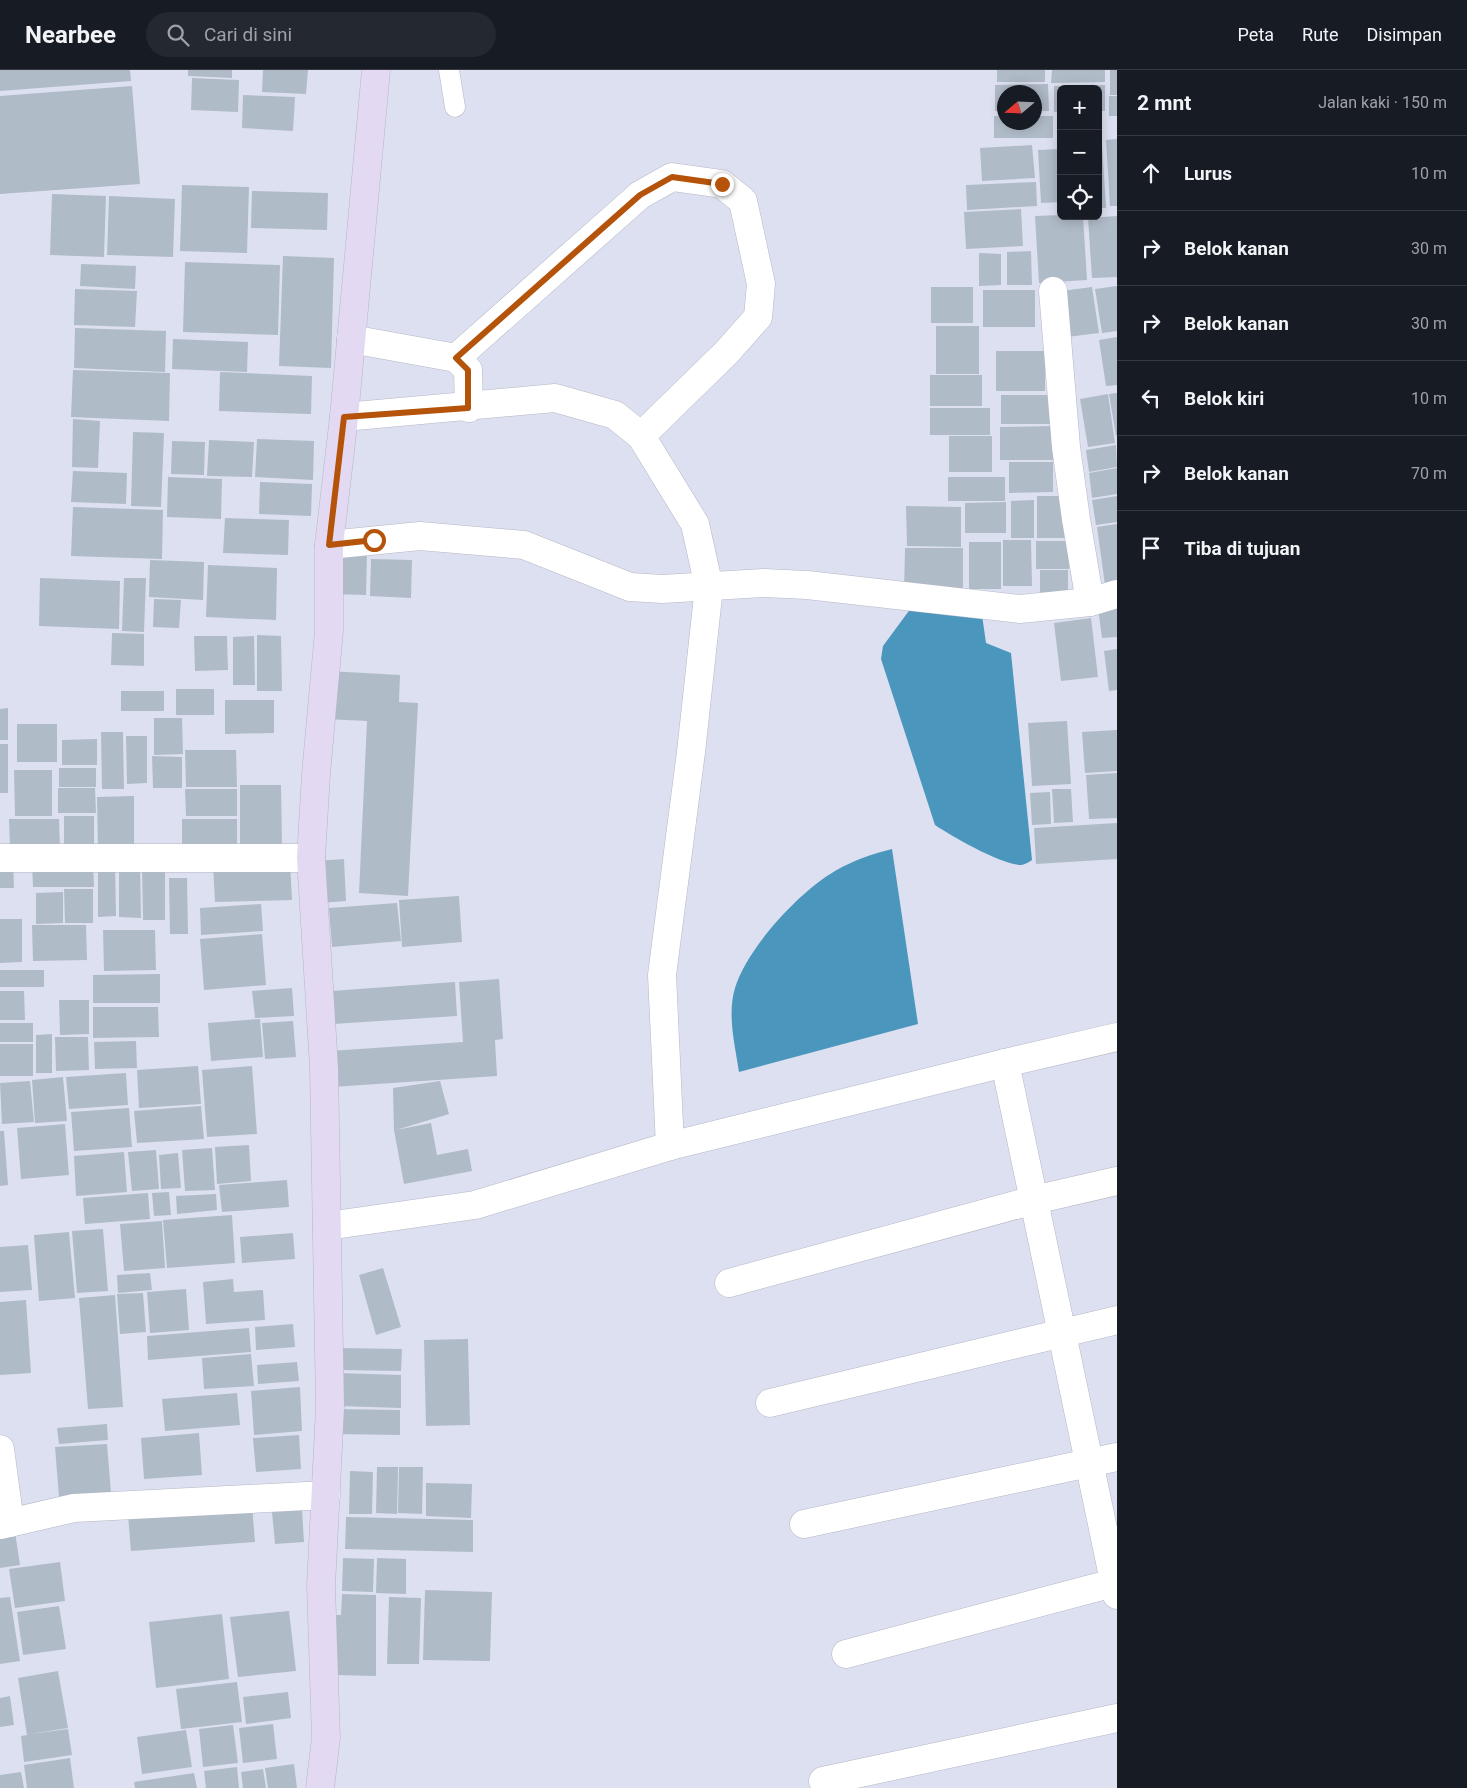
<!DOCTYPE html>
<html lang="id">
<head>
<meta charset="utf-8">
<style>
  body { margin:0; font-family:Roboto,sans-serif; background:#242831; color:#f1f3f6 }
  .controls { position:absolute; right:15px; top:15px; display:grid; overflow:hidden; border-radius:8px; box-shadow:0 2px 12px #0003 }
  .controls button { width:45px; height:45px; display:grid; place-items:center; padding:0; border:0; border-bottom:1px solid #363941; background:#171b24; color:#f1f3f6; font:25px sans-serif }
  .compass { position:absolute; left:997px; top:15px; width:45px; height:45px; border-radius:50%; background:#171b24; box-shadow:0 2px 12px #0003; rotate:251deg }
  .stop { position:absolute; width:15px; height:15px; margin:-11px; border:4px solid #b45309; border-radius:50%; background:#fff }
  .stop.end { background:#b45309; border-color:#fff; box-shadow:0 1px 5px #0008 }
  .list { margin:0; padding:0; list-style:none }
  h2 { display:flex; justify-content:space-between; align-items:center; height:65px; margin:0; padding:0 20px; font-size:21px }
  h2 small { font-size:16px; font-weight:400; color:#9ea1a6 }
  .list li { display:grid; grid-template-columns:32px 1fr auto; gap:15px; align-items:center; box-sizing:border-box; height:75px; padding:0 20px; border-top:1px solid #363941 }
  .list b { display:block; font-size:19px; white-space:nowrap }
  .list em { font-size:16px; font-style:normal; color:#9ea1a6 }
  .icon { flex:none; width:28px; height:28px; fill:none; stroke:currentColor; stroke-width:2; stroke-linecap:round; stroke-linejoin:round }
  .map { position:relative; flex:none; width:1117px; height:1718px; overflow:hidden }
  header { display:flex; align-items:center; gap:30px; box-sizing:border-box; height:70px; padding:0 25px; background:#171b24; border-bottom:1px solid #363941 }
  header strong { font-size:24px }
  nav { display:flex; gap:28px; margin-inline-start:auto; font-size:18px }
  .search { width:350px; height:45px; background:#242831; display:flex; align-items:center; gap:12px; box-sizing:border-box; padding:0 18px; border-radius:28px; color:#9ea1a6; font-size:19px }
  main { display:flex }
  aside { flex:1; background:#171b24 }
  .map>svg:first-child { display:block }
</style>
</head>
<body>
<header>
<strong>Nearbee</strong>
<div class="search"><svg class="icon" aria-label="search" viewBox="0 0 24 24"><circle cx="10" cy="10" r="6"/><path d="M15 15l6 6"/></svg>Cari di sini</div>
<nav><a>Peta</a><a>Rute</a><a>Disimpan</a></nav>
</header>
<main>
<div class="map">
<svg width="1117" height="1718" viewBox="0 0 1117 1718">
  <rect width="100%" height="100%" fill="#dde0f0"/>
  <g fill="#4b96bc">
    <path d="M911,538L982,545L986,573L1011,583L1032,790C1029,792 1024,795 1021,795C1002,795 951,766 935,755L881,589L883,576Z"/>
    <path d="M892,779L918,954L739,1002C735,975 727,945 735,918C747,878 799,822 835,801C854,790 872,784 892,779Z"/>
  </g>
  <g fill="#b0bbc8">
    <polygon points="0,0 130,0 131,11 0,21"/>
    <polygon points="188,0 232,0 232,8 188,6"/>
    <polygon points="263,0 308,0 306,24 262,22"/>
    <rect x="997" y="0" width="48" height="12"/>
    <polygon points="1052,0 1105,0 1105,12 1051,13"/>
    <rect x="1110" y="0" width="7" height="25"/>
    <polygon points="192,8 239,10 238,42 191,40"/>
    <polygon points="1048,14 1049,41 1034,41 1034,22 1004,22 1004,41 995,41 995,15"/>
    <polygon points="1105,15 1105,41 1098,41 1098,19 1061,19 1061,42 1054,42 1054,16"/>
    <polygon points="132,16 140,114 0,124 0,26"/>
    <polygon points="243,25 295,27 293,61 242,58"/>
    <rect x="1109" y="26" width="8" height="20"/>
    <polygon points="994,46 1004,46 1004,52 1034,52 1034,46 1053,46 1053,68 994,68"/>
    <polygon points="1117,69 1117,136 1110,136 1106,70"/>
    <polygon points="1098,74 1102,74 1106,138 1098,138"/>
    <polygon points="1032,75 1035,108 982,111 980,78"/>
    <polygon points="1061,79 1061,132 1041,133 1038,80"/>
    <polygon points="1036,112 1037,136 967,140 966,115"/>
    <polygon points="182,115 249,117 247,183 180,181"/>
    <polygon points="252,121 328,123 327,160 251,158"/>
    <polygon points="52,124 106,126 104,187 50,185"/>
    <polygon points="109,126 175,129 173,187 107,185"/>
    <polygon points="1021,139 1023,176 966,179 964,142"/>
    <polygon points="1061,145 1083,146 1087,210 1039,213 1035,146"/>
    <polygon points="1117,146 1117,207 1092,208 1088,148"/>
    <polygon points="1031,181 1032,215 1007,215 1007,182"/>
    <polygon points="979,183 1001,184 1001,215 979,216"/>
    <polygon points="283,186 334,188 331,298 279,296"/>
    <polygon points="185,192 280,195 278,265 183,262"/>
    <polygon points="81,194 136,196 135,219 80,216"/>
    <polygon points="1117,216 1117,261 1102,263 1095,219"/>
    <rect x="931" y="217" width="42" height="36"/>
    <polygon points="1092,217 1099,263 1067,267 1061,221"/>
    <polygon points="75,219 137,221 135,257 74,255"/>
    <rect x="983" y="220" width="52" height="37"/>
    <rect x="936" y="256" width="43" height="48"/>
    <polygon points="75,258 166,261 165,302 74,298"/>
    <polygon points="1117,267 1117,315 1106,316 1099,270"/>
    <polygon points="173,269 248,272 247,302 172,299"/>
    <rect x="996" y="281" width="49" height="40"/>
    <polygon points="73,300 170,303 169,351 71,347"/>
    <polygon points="220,302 312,306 311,344 219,341"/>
    <rect x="930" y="305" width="52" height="31"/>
    <polygon points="1117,323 1117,366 1116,366 1109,324"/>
    <polygon points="1108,324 1115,373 1088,377 1080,329"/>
    <rect x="1001" y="325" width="53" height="29"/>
    <rect x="930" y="338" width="60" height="27"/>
    <polygon points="73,349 100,351 98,398 72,397"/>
    <polygon points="1054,356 1054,390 1000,390 1000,357"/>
    <polygon points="133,362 164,363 161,437 131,436"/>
    <rect x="949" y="366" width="43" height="36"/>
    <polygon points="257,369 314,371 313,410 255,407"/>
    <polygon points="209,370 254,372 252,407 207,406"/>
    <polygon points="172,371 205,372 204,405 171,404"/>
    <polygon points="1116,375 1117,397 1089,402 1086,380"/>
    <polygon points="1009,392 1053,392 1053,422 1009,423"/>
    <polygon points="1117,398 1117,424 1092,428 1089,403"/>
    <polygon points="73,401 127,403 126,434 71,432"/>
    <polygon points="168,407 222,409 221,449 167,447"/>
    <rect x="948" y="407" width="57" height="24"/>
    <polygon points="260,412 312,414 311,446 259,444"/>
    <rect x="1037" y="426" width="29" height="42"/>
    <polygon points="1117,426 1117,452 1096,455 1092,430"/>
    <polygon points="1034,430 1034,468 1011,468 1011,431"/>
    <polygon points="1006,432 1006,463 965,463 965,433"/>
    <polygon points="906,436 961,437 961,477 907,476"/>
    <polygon points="73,437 163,440 162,489 71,486"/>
    <polygon points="225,448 289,450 288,485 223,483"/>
    <polygon points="1117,454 1117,513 1105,515 1097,457"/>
    <polygon points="1003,470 1031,470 1032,516 1003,516"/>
    <rect x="1036" y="471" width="33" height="28"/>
    <rect x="969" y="472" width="32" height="47"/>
    <polygon points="905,478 963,478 963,522 904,522"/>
    <polygon points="334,483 367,484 366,525 332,524"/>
    <polygon points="371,489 412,490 411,528 370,526"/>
    <polygon points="150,490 204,492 203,530 149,527"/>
    <polygon points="208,495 277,498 276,550 206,547"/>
    <polygon points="1040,500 1068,500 1068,532 1040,531"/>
    <polygon points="40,508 120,511 119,559 39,556"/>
    <polygon points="124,508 146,508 144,562 122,561"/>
    <polygon points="154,529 181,530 179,558 153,557"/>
    <polygon points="1117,535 1117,567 1102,568 1098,538"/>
    <polygon points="1091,548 1098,607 1061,611 1054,553"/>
    <polygon points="112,563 144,564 144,596 111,595"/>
    <polygon points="257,565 281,566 282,621 257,621"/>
    <polygon points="194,566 227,566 228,600 195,601"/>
    <polygon points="254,566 255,615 233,615 233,567"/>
    <polygon points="1117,579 1117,620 1109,621 1104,581"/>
    <polygon points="328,601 400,605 399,632 418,633 408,826 359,823 367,651 325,649"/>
    <rect x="176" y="619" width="38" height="26"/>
    <rect x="121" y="621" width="43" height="20"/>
    <polygon points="225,630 274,630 274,663 225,664"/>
    <polygon points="8,638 8,670 0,670 0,639"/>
    <polygon points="154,648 182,648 183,684 154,685"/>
    <polygon points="1067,651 1071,714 1032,716 1028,653"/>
    <rect x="17" y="654" width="40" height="38"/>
    <polygon points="1117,660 1117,701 1085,703 1082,662"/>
    <polygon points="101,662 123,662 124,719 102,719"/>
    <polygon points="126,666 147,666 147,713 127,714"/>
    <polygon points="97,669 97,695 62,695 62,670"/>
    <rect x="0" y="674" width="8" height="49"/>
    <polygon points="185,680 236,680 237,717 186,717"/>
    <polygon points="152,686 182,687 182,718 153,718"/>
    <rect x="59" y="698" width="37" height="19"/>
    <polygon points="14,700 52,700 52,746 15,746"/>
    <polygon points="1117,703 1117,748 1089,749 1086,705"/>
    <polygon points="240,715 281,715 282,779 240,779"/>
    <polygon points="58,718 95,718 96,743 58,743"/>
    <polygon points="185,719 237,719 237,746 186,746"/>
    <polygon points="1052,719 1071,719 1073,752 1054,753"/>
    <polygon points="1050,722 1051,754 1032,755 1030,723"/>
    <polygon points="134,726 134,780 98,780 97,727"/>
    <rect x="64" y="746" width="30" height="33"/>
    <polygon points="9,749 59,749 60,780 10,781"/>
    <polygon points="182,749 237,749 237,780 182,781"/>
    <polygon points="1117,753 1117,789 1036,794 1034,758"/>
    <polygon points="344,789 346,831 320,833 317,791"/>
    <polygon points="13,790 14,818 0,818 0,791"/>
    <polygon points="290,791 292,830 215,832 213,794"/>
    <polygon points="93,792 94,817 33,817 32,793"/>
    <polygon points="98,793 115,793 116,846 98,847"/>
    <polygon points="119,793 140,793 141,848 119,847"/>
    <polygon points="142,796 165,796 165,850 143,850"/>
    <polygon points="169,808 187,808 188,864 170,864"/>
    <polygon points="64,819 93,819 93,853 65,853"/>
    <polygon points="63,822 63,853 36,854 36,823"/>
    <polygon points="459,826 462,872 402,877 399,830"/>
    <polygon points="397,833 401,871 332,877 329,838"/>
    <polygon points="261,834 263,861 201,865 200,838"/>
    <polygon points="0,849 22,849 22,892 0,893"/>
    <polygon points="32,855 86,855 87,890 33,891"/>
    <polygon points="103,860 155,860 156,900 104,901"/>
    <polygon points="262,864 266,915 204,920 200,869"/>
    <rect x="0" y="900" width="44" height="17"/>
    <polygon points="160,904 160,933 93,933 93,905"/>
    <polygon points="499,909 503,969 495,970 497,1006 332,1017 330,981 463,972 459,912"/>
    <polygon points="455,912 457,946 333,954 331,921"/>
    <polygon points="292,918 294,946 255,948 252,921"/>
    <polygon points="0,921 24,921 25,950 0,950"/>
    <polygon points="59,930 89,930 89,964 60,965"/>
    <polygon points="93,937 158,937 159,967 93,968"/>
    <polygon points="260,949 263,987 211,991 208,953"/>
    <polygon points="293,951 296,987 265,989 262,953"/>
    <rect x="0" y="953" width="33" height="19"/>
    <polygon points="52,964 52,1003 36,1003 36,965"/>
    <polygon points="55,967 88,967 89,1000 56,1001"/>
    <polygon points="136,971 137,998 95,999 94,972"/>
    <rect x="0" y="974" width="33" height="32"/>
    <polygon points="198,996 201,1034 139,1038 137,1000"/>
    <polygon points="252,996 257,1064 207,1067 202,1000"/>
    <polygon points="126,1003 128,1035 69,1039 66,1007"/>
    <polygon points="63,1007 67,1051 35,1053 32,1010"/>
    <polygon points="30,1011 34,1052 2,1054 0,1013"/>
    <polygon points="440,1011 449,1044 396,1060 431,1053 437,1085 468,1079 472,1101 404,1114 394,1060 393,1018"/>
    <polygon points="201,1036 204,1069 137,1073 134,1041"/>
    <polygon points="129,1038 132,1077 74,1081 71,1042"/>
    <polygon points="65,1054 69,1105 21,1109 17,1058"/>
    <polygon points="0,1061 4,1061 8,1115 0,1116"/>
    <polygon points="249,1075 251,1111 217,1114 215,1077"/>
    <polygon points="212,1078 215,1120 185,1121 182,1080"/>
    <polygon points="156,1080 159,1119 132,1121 128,1082"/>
    <polygon points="124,1082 127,1122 76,1126 74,1086"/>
    <polygon points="178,1083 181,1118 161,1119 159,1085"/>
    <polygon points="287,1110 289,1137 222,1142 219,1115"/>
    <polygon points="169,1122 171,1145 154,1146 152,1123"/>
    <polygon points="148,1123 150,1149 85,1154 83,1128"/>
    <polygon points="216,1124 217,1140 177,1144 176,1126"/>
    <polygon points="232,1145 235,1193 167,1198 163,1150"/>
    <polygon points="162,1151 165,1198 124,1201 120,1154"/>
    <polygon points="103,1159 108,1221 77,1223 72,1161"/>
    <polygon points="69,1162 75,1228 39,1231 34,1165"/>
    <polygon points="293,1163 295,1189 242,1193 240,1167"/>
    <polygon points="28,1175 32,1220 0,1222 0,1177"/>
    <polygon points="383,1198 401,1257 376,1265 359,1205"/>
    <polygon points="150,1203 152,1220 118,1223 117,1205"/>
    <polygon points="233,1209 234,1222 263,1220 265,1250 206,1254 203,1212"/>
    <polygon points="186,1219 189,1260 150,1263 147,1222"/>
    <polygon points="143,1223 146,1262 120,1264 117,1224"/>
    <polygon points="115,1225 123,1337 88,1339 79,1228"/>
    <polygon points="26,1230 31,1303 0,1305 0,1232"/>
    <polygon points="293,1254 295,1277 256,1280 255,1257"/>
    <polygon points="249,1258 251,1282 148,1290 147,1266"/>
    <polygon points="468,1269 470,1355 426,1356 424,1270"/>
    <polygon points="339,1278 402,1279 401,1301 339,1300"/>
    <polygon points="251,1284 254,1316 204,1319 202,1288"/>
    <polygon points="297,1292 299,1311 258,1314 257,1295"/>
    <polygon points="338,1303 401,1305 401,1338 338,1336"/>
    <polygon points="300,1317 302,1361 254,1365 251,1321"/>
    <polygon points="237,1323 240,1355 165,1361 162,1329"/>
    <polygon points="334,1339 400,1340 400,1365 334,1364"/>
    <polygon points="107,1354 108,1370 59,1374 57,1358"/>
    <polygon points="199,1363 202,1405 144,1409 141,1368"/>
    <polygon points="299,1365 301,1399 256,1402 253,1368"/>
    <polygon points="107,1374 111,1423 59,1427 55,1377"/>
    <polygon points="377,1397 398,1397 397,1444 376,1443"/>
    <polygon points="399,1397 423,1397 422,1444 398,1443"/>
    <polygon points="350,1401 373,1402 372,1444 349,1444"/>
    <polygon points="426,1413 472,1414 471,1448 426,1446"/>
    <polygon points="252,1435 255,1472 131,1481 128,1445"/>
    <polygon points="302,1440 304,1472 275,1474 272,1442"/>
    <polygon points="346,1447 473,1450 473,1482 345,1479"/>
    <polygon points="15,1462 20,1495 0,1498 0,1464"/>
    <polygon points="343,1488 374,1489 373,1522 342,1521"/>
    <polygon points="377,1488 406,1489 406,1524 376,1523"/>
    <polygon points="60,1492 65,1531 15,1538 9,1499"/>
    <polygon points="425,1520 492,1522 490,1591 423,1590"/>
    <polygon points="342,1524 376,1525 376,1606 335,1605 336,1545 341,1545"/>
    <polygon points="10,1527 20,1591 0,1594 0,1528"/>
    <polygon points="389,1527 421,1528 419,1594 387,1594"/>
    <polygon points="59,1536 66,1579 23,1585 17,1542"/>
    <polygon points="289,1541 296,1601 238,1607 230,1547"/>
    <polygon points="222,1544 229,1609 156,1618 149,1552"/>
    <polygon points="58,1601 68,1658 30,1664 68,1659 72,1685 24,1692 21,1666 27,1665 18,1608"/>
    <polygon points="237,1612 242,1652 181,1659 176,1619"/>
    <polygon points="288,1622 291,1648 246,1654 243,1627"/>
    <polygon points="10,1626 14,1655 0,1657 0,1628"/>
    <polygon points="273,1654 277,1689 243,1693 239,1658"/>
    <polygon points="233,1655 238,1693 203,1697 199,1659"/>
    <polygon points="186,1660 192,1697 142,1704 137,1667"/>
    <polygon points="70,1688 74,1718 27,1718 24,1695"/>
    <polygon points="294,1694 297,1718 268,1718 265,1698"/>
    <polygon points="237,1697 239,1718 206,1718 204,1701"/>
    <polygon points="263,1699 266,1718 243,1718 241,1702"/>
    <polygon points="21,1702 24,1718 0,1718 0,1705"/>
    <polygon points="194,1703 197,1718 135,1718 134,1712"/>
  </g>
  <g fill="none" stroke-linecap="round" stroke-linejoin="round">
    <g stroke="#b4b7c6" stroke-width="21">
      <polyline id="lane" points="449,0 455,37"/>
    </g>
    <g stroke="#b4b7c6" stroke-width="29">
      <g id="street">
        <polyline points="1053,221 1066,377 1076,449 1090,532"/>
        <polyline points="351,269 456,288 468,300 469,338"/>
        <polyline points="456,288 640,125 672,107 722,114 743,131 761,214 758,247 727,282 641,366"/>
        <polyline points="344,347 555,328 615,345 641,366 695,454 709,517 691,682 662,905 670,1076"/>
        <polyline points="329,475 420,466 524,475 630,517 662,519 764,513 807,515 1020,539 1090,532 1117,524"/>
        <polyline points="0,788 311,788"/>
        <polyline points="1005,993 1117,1525"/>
        <polyline points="327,1156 475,1135 670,1076 1005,993 1117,967"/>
        <polyline points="729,1213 1034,1130 1117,1111"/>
        <polyline points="770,1333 1117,1250"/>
        <polyline points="0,1379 10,1453"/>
        <polyline points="804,1454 1117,1387"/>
        <polyline points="0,1455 74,1438 326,1425"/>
        <polyline points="846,1584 1117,1512"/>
        <polyline points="823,1711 1117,1648"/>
      </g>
    </g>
    <g stroke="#b4b7c6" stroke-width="29">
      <polyline id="secondary" points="320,1718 326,1668 321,1516 330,1337 324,998 311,788 316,704 329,561 329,475 344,347 376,0"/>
    </g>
    <use href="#lane" stroke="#fff" stroke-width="20"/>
    <use href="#street" stroke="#fff" stroke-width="28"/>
    <use href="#secondary" stroke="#e3d9f3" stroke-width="28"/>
  </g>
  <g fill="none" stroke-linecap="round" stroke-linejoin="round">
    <polyline stroke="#b45309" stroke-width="6" points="374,470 329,475 344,347 468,338 468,300 456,288 640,125 672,107 722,114"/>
  </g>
</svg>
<div class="controls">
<button>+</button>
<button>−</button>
<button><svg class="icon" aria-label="locate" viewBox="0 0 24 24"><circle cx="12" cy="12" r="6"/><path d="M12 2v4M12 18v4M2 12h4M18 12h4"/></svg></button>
</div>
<svg class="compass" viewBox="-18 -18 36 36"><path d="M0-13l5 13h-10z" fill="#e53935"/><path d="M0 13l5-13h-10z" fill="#9ea1a6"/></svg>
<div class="stop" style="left:374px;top:470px"></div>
<div class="stop end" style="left:722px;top:114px"></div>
</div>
<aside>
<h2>2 mnt<small>Jalan kaki · 150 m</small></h2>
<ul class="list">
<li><svg class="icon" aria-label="ahead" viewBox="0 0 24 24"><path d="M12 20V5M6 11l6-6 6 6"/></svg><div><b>Lurus</b></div><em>10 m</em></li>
<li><svg class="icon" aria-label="right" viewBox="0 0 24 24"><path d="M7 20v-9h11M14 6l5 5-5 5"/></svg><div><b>Belok kanan</b></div><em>30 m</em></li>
<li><svg class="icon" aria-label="right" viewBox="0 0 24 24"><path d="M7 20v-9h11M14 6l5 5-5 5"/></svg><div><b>Belok kanan</b></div><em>30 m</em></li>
<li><svg class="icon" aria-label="left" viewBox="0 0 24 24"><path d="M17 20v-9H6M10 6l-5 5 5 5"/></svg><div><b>Belok kiri</b></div><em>10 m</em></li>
<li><svg class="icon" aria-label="right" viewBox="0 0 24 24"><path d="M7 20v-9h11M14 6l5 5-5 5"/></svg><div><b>Belok kanan</b></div><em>70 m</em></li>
<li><svg class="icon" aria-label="arrive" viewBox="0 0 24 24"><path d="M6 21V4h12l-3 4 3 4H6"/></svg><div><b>Tiba di tujuan</b></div></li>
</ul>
</aside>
</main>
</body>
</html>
